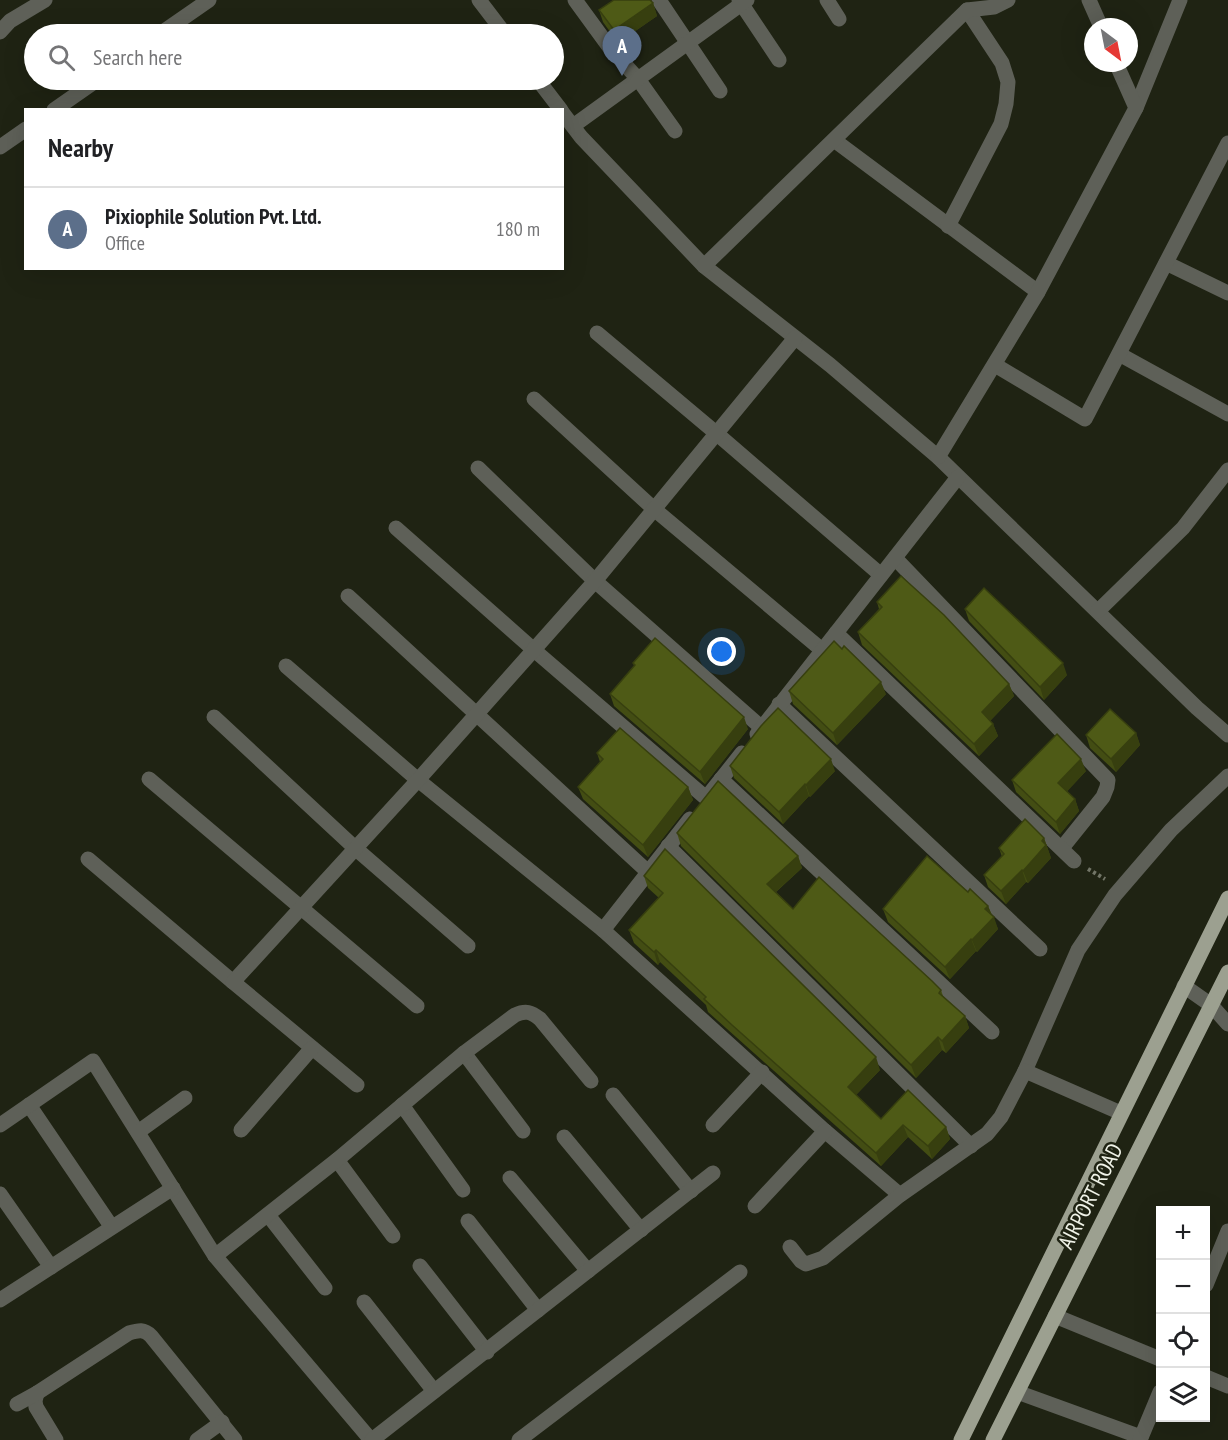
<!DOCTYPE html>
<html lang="en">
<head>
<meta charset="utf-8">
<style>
  body { margin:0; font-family:"PT Sans Narrow",sans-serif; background:#f2f2f2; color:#202124 }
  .controls { position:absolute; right:18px; bottom:18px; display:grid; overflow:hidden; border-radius:0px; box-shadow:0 6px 24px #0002 }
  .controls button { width:54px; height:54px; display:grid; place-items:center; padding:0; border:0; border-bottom:2px solid #e0e0e0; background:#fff; color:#202124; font:30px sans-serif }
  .compass { position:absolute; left:1084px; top:18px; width:54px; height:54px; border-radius:50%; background:#fff; box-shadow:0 6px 24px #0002; rotate:148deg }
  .you { position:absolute; left:722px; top:652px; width:21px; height:21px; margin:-15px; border:4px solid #fff; border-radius:50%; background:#1a73e8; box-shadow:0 0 0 9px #1a73e833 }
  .badge { display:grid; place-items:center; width:39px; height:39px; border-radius:50%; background:#80507f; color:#fff; font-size:20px; font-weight:700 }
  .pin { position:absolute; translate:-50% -50px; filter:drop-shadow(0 2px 3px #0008) }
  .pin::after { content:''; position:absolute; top:32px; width:21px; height:18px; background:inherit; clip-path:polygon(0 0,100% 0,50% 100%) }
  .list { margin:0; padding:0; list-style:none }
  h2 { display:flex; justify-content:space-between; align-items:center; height:78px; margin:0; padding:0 24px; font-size:26px }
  h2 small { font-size:20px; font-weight:400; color:#757577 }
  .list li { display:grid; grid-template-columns:39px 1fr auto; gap:18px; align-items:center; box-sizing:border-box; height:84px; padding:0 24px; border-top:2px solid #e0e0e0 }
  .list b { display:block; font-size:22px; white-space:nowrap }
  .list p { margin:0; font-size:20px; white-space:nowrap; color:#757577 }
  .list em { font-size:20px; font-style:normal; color:#757577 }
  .icon { flex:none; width:33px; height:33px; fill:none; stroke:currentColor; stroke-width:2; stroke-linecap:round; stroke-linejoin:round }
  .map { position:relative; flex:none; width:1228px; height:1440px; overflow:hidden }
  .search { position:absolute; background:#fff; box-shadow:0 6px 24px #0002; left:24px; top:24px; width:540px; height:66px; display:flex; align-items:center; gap:15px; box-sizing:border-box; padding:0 21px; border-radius:33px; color:#757577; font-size:22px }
  .panel { position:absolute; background:#fff; box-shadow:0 6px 24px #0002; left:24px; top:108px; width:540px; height:162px; border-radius:0px }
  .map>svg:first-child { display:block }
</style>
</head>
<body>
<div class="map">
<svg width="1228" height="1440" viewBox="0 0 1228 1440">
  <rect width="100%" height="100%" fill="#1f2313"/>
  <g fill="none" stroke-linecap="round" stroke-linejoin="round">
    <polyline stroke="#727567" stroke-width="4" stroke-dasharray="3 3" stroke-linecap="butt" points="1088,869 1105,879"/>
    <g stroke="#5e6058" stroke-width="15">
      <polyline points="479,0 505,34"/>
      <polyline points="575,0 610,48 638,79 675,131"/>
      <polyline points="659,0 720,91"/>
      <polyline points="739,0 779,60"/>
      <polyline points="827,0 839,19"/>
      <polyline points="1089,0 1101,27"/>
      <polyline points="0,32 10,21 45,0"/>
      <polyline points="160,34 209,0"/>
      <polyline points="538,80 561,110"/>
      <polyline points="1136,108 1180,0"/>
      <polyline points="54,110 97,80"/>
      <polyline points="562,112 581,137 704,266 830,365 938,457 1197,708 1228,735"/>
      <polyline points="573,126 747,0"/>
      <polyline points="834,140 1038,292"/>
      <polyline points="0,147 26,129"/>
      <polyline points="948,226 1001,124 1006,104 1008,82 1002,63 967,10"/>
      <polyline points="1166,263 1228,293"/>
      <polyline points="704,266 967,10 994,7 1008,0"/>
      <polyline points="597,333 716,433 881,575"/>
      <polyline points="1119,354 1228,414"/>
      <polyline points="995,365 1085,419 1228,143"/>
      <polyline points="534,399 654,509 822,650"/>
      <polyline points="938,457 1038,292 1136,108 1116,63"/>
      <polyline points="478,468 595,581 762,728"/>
      <polyline points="396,528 534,650 706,798"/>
      <polyline points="895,558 1108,780 1107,787 1103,797 1062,848"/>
      <polyline points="348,596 648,872"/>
      <polyline points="1098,611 1183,528 1228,470"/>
      <polyline points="836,633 1074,861"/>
      <polyline points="286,666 418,780 603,930 825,1131 900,1195"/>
      <polyline points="779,704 1040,949"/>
      <polyline points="214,717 355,848 468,946"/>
      <polyline points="757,734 958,477"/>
      <polyline points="149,779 417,1006"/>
      <polyline points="721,779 992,1032"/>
      <polyline points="707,797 742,753"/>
      <polyline points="668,846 971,1146"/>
      <polyline points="88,859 233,982"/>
      <polyline points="603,930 690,819"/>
      <polyline points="1184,986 1211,1005 1228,1024"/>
      <polyline points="464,1053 523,1131"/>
      <polyline points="1025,1071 1078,950 1115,895 1171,830 1228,776"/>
      <polyline points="357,1085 233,982 418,780 595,581 795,338"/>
      <polyline points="613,1095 691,1191"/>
      <polyline points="29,1105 111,1226"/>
      <polyline points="402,1105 463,1190"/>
      <polyline points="0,1125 93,1061 215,1256"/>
      <polyline points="713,1125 762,1072"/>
      <polyline points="241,1130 312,1048"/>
      <polyline points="138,1132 185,1098"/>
      <polyline points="564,1137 641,1230"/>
      <polyline points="337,1160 393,1236"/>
      <polyline points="510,1178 588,1271"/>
      <polyline points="0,1194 51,1267"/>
      <polyline points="755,1206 825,1131"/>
      <polyline points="268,1215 325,1288"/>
      <polyline points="468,1221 538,1310"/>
      <polyline points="790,1247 801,1261 806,1264 823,1258 900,1195 987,1134 1001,1117 1025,1071 1121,1113"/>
      <polyline points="420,1266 487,1352"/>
      <polyline points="1206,1285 1228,1231"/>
      <polyline points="0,1300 173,1188"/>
      <polyline points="364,1302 434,1391"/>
      <polyline points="1055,1316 1160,1359"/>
      <polyline points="1206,1377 1228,1386"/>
      <polyline points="1017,1392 1141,1437"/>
      <polyline points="37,1393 35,1401 36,1407 56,1440"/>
      <path d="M17,1404L37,1393L129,1333C139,1330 144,1329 151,1336L235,1440"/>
      <polyline points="197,1440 222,1422"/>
      <path d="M371,1440L215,1256L337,1160L464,1053L515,1015C526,1010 531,1012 540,1019L591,1081"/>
      <polyline points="372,1440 713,1173"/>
      <polyline points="519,1440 740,1272"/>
      <polyline points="1140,1440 1160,1392"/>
    </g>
    <g stroke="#9ca090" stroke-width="15">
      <polyline points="961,1440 1228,898"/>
      <polyline points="993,1440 1228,972"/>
    </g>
  </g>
  <g fill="#434d13">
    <polygon points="653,3 657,16 618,43 603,22 599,10"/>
    <polygon points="877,602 1009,684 1014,696 990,721 993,724 998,736 979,756 862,645 858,632 879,609"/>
    <polygon points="965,609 1067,675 1044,700 969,621"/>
    <polygon points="633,663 748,729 705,784 614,706 610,694 634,666"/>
    <polygon points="789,691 886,694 837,745 793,704"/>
    <polygon points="1136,733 1140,745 1116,772 1090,748 1086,735"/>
    <polygon points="597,753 688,787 693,800 648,857 583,799 578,787 600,762"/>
    <polygon points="730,766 835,771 810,797 809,796 783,824 734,778"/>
    <polygon points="1086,771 1067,791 1075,799 1079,811 1060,834 1016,792 1012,780"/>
    <polygon points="677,833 798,856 802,868 776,892 793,909 941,990 943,996 965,1016 969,1028 946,1053 942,1050 916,1078 681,846"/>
    <polygon points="1044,838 1051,858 1028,883 1026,882 1006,904 988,887 984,875 1002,857 999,848"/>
    <polygon points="644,876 880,1070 856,1095 881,1119 946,1127 950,1139 932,1159 908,1137 881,1166 736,1037 708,1012 706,1005 660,962 658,965 634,943 629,930 659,898 648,888"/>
    <polygon points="968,892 988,906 998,929 977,952 976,951 950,979 888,922 883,909"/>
  </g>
  <g fill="#373f0f">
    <polygon points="653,3 657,16 618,43 614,30"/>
    <polygon points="1063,663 1067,675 1044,700 1040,687"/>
    <polygon points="881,682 886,694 837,745 833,733"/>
    <polygon points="1009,684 1014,696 986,725 982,712"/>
    <polygon points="744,717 748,729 705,784 700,772"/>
    <polygon points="993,724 998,736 979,756 974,744"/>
    <polygon points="1136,733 1140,745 1116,772 1111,759"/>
    <polygon points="831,759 835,771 810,797 806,785"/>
    <polygon points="1081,759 1086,771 1063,796 1058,783"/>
    <polygon points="805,784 809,796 783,824 779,812"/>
    <polygon points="688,787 693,800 648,857 643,845"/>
    <polygon points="1075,799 1079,811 1060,834 1056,822"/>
    <polygon points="1044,838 1051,858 1028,883 1023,871 1042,841"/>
    <polygon points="798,856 802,868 771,896 767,884"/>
    <polygon points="1022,870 1026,882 1006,904 1001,891"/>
    <polygon points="988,906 993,918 985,909"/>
    <polygon points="994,917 998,929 977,952 972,940"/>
    <polygon points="971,939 976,951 950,979 945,967"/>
    <polygon points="656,950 660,962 658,965 654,952"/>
    <polygon points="965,1016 969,1028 946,1053 942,1041"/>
    <polygon points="938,1037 942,1050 916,1078 911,1065"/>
    <polygon points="876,1057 880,1070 852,1099 848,1087"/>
    <polygon points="903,1125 908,1137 881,1166 876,1153"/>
    <polygon points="946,1127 950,1139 932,1159 928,1146"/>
  </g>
  <g fill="#4e5a16" stroke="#373f0f" stroke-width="1.5">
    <polygon points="614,0 650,0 653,3 614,30 599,10"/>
    <polygon points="901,576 944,615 1009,684 982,712 993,724 974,744 858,632 882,607 877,602"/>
    <polygon points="984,588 1063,663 1040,687 965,609"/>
    <polygon points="655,638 744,717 700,772 610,694 635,665 633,663"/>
    <polygon points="834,641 842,649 844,646 881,682 833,733 789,691"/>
    <polygon points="778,708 831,759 806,785 805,784 779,812 730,766 761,726"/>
    <polygon points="1110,709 1136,733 1111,759 1086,735"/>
    <polygon points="620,728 688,787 643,845 578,787 603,759 597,753"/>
    <polygon points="1057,734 1081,759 1058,783 1075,799 1056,822 1012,780"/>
    <polygon points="718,781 798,856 767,884 793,909 819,877 932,981 941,990 939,993 965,1016 942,1041 938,1037 911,1065 677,833"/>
    <polygon points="1025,819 1044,838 1042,841 1046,845 1023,871 1022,870 1001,891 984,875 1004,854 999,848"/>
    <polygon points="665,849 876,1057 848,1087 881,1119 908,1090 946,1127 928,1146 903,1125 876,1153 732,1025 704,999 706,997 656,950 654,952 629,930 663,893 644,876"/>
    <polygon points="927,856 968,892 970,889 988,906 985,909 994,917 972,940 971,939 945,967 883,909"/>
  </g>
  <g text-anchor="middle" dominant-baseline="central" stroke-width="5" stroke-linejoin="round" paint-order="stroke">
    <g font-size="22" fill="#eff2e7" stroke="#1f2313">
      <text transform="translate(1090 1196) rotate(-63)">AIRPORT ROAD</text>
    </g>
  </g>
</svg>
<div class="controls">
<button>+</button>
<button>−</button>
<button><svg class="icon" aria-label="locate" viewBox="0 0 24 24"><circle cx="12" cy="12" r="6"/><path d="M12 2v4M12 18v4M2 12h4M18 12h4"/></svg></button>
<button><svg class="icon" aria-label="layers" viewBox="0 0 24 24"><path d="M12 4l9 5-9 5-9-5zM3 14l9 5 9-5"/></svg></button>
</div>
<svg class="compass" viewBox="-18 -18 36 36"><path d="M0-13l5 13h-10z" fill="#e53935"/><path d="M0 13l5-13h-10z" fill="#757577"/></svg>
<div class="you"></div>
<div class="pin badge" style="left:622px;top:76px;background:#5c6f8a">A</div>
<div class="search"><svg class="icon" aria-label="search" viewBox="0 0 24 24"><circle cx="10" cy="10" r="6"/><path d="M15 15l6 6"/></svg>Search here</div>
<section class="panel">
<h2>Nearby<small></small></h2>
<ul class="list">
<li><span class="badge" style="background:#5c6f8a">A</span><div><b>Pixiophile Solution Pvt. Ltd.</b><p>Office</p></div><em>180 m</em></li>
</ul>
</section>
</div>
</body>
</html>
